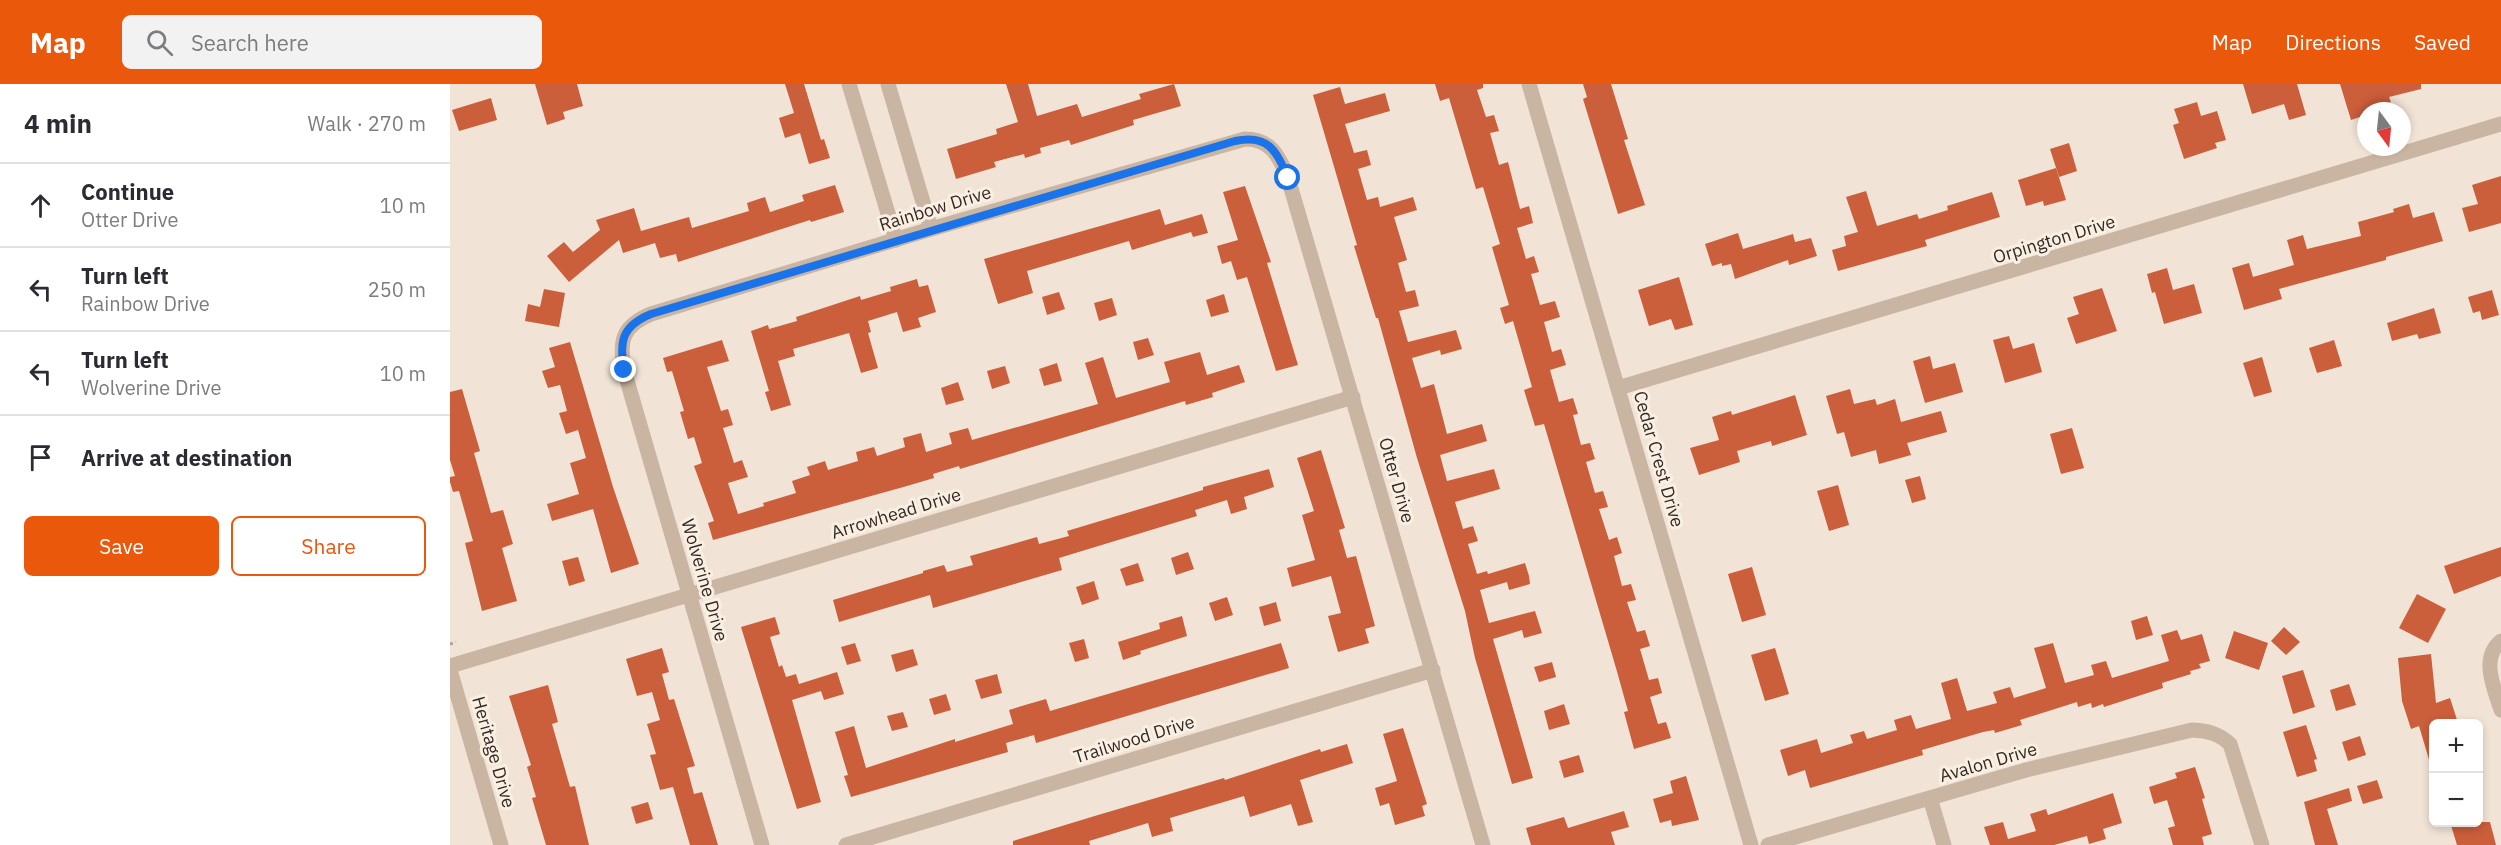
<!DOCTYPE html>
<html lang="en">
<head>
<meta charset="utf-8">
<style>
  body { margin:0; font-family:"IBM Plex Sans",sans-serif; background:#f2f2f3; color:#2b2b33 }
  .controls { position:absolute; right:18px; bottom:18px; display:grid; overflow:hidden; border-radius:9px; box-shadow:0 3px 9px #0003 }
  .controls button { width:54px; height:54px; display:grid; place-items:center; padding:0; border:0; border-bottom:2px solid #e1e1e2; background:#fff; color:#2b2b33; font:30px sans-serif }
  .compass { position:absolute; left:1907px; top:18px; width:54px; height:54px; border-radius:50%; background:#fff; box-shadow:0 3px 9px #0003; rotate:165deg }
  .stop { position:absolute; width:18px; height:18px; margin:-14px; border:4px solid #1a73e8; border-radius:50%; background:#fff }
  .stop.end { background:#1a73e8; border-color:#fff; box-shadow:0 2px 6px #0008 }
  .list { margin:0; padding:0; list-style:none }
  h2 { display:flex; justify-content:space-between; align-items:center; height:78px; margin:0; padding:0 24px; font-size:26px }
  h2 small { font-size:20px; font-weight:400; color:#7c7c81 }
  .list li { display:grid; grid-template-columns:39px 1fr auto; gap:18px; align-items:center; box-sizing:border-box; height:84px; padding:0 24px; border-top:2px solid #e1e1e2 }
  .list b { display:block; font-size:22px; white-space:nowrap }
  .list p { margin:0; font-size:20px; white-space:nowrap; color:#7c7c81 }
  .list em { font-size:20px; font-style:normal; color:#7c7c81 }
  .actions { display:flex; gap:12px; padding:18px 24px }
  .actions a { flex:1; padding:14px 0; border:2px solid #ea580c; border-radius:9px; text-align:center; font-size:21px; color:#ea580c }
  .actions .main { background:#ea580c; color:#fff }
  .icon { flex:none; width:33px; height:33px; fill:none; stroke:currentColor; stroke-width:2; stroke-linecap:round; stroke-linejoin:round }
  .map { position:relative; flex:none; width:2051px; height:761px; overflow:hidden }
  header { display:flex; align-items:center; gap:36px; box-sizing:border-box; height:84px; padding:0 30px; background:#ea580c; color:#fff }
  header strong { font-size:28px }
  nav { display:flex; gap:33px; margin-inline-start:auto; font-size:21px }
  .search { width:420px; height:54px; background:#f2f2f3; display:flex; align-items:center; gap:15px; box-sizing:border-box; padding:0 21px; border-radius:9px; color:#7c7c81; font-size:22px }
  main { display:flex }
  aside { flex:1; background:#fff }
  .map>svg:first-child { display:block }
</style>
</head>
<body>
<header>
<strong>Map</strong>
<div class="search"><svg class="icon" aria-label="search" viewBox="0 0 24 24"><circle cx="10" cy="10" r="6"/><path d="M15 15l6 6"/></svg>Search here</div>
<nav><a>Map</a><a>Directions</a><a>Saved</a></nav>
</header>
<main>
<aside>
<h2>4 min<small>Walk · 270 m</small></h2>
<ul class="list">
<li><svg class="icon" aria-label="ahead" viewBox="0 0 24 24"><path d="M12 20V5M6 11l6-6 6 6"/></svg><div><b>Continue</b><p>Otter Drive</p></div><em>10 m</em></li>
<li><svg class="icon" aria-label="left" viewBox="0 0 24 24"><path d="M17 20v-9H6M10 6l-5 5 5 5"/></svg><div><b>Turn left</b><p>Rainbow Drive</p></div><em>250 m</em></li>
<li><svg class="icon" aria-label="left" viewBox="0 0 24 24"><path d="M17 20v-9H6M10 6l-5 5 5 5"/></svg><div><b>Turn left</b><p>Wolverine Drive</p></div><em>10 m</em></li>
<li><svg class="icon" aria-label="arrive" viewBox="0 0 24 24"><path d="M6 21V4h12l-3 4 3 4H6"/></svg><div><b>Arrive at destination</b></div></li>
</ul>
<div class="actions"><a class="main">Save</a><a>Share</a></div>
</aside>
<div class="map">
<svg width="2051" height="761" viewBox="0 0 2051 761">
  <rect width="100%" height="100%" fill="#f1e4d6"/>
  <g fill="#cb5e3b">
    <polygon points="85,0 127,0 133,22 113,28 115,35 97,41"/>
    <polygon points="335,0 354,0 371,56 374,55 380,74 359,80 350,49 335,54 329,34 344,29"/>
    <polygon points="556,0 578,0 587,32 627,20 632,33 691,15 689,10 724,0 731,22 683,36 684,41 621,61 619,56 590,64 591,69 575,74 574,70 544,78 546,83 506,95 497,65 547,50 546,45 568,38"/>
    <polygon points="985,0 1033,0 1033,4 1027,6 1036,33 1044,31 1049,47 1040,49 1049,81 1058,78 1070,125 1079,122 1083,139 1067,144 1076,175 1084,172 1089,188 1081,190 1090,221 1105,217 1110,233 1094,238 1102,268 1111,265 1116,281 1100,286 1109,318 1123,314 1128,330 1123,331 1131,361 1140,359 1145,375 1136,378 1145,409 1153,407 1158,423 1149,425 1159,456 1167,453 1172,469 1164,472 1172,502 1181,500 1186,516 1177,518 1187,548 1195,546 1200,562 1190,565 1199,596 1208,594 1212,609 1200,613 1208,640 1216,638 1221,654 1184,665 1174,628 1178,627 1166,584 1094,340 1085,342 1074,306 1082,303 1063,237 1055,240 1050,224 1059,221 1042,163 1050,160 1033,103 1026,105 999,14 990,17"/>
    <polygon points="1133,0 1161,0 1178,55 1174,56 1195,121 1168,130 1133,15 1137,13"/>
    <polygon points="1793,0 1847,0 1856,31 1839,36 1834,20 1802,30"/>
    <polygon points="1890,0 1971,0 1971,5 1939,13 1941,18 1922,24 1923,27 1916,27 1916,31 1901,36"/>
    <polygon points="890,3 895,20 935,9 940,27 895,40 904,69 917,66 921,81 908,85 917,116 928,113 930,123 963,113 967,126 944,133 957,176 948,179 956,208 965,206 969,222 949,227 958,258 1006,246 1012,265 991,271 990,266 962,274 971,304 984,300 997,350 1032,340 1037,357 990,371 997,397 1044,385 1050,405 1005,418 1013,445 1023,442 1028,457 1018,460 1027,490 1037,487 1038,490 1075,479 1079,492 1080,500 1059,506 1057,498 1030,506 1039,539 1085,527 1092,549 1074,554 1072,546 1043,555 1083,694 1062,700 1025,574 1015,527 967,374 928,234 926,234 904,162 907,161 863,11"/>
    <polygon points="41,14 47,36 9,47 2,26"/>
    <polygon points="1747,18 1751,32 1767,27 1776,56 1765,59 1767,64 1734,75 1723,41 1729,39 1724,25"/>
    <polygon points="1619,59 1627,87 1609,93 1600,65"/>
    <polygon points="1606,84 1616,116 1594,122 1593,117 1576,122 1568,96"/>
    <polygon points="2051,92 2051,139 2019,148 2012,124 2028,120 2022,101"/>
    <polygon points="385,101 394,128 361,138 360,136 228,178 226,170 210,174 205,159 173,169 169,156 119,198 97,172 114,158 123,168 150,146 146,136 184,124 191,147 239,133 242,144 299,127 297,119 315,113 320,128 354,117 352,111"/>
    <polygon points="795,102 821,178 817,179 848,281 826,287 797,193 787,196 781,177 772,180 767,162 788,156 773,108"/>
    <polygon points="1416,107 1427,142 1467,130 1469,135 1498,126 1497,122 1542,108 1550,133 1475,156 1477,162 1388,187 1382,166 1396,162 1394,152 1408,148 1396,113"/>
    <polygon points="1959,120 1963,134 1984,128 1993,157 1936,173 1936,176 1829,205 1832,215 1794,226 1782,184 1799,179 1803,193 1844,181 1837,156 1853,151 1857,165 1911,152 1908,138 1944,128 1943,125"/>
    <polygon points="710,125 715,141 752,130 758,149 743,153 741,148 682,166 679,157 577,187 583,209 548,220 534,175"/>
    <polygon points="1288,149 1293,165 1343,150 1345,158 1361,154 1367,172 1339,181 1338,176 1285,195 1281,180 1272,182 1272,179 1262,182 1255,160"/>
    <polygon points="1717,184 1723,206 1744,200 1752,229 1714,240 1705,208 1702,209 1697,190"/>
    <polygon points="1229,193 1243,241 1225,246 1221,235 1199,242 1188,206"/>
    <polygon points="467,195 469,203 478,201 486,228 468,234 471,243 453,248 447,228 418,237 421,248 418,249 428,284 411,289 399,249 343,265 345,272 328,277 341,321 321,327 315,308 319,307 301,247 318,241 319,245 347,237 346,233 410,212 411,216 441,207 440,203"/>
    <polygon points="1652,204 1667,247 1626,260 1617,234 1629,230 1623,213"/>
    <polygon points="94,205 115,209 109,243 75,237 78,220 90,223"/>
    <polygon points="2042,206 2049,231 2032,236 2030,227 2023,229 2018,213"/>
    <polygon points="609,208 615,225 597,231 592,213"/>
    <polygon points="774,210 779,228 761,233 756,216"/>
    <polygon points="662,214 667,231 649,237 644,219"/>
    <polygon points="1984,224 1991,249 1969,255 1967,250 1942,257 1937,239"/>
    <polygon points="1559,252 1563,265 1584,259 1592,288 1555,299 1543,256"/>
    <polygon points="698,254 704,271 688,276 683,258"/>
    <polygon points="272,256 279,277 257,283 271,327 278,325 283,341 273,344 284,379 292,376 298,393 278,399 288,430 314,422 313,419 346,409 342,397 360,391 357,383 375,377 378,386 408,377 406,368 424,363 427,372 455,363 453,354 471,349 476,368 502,360 499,349 518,344 522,356 648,320 635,279 653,273 666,314 720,298 714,278 750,268 757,291 789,281 795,298 762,309 763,313 736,321 735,317 510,385 509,382 483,390 484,394 457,402 263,456 258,439 264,437 244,382 252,379 244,353 238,355 230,328 234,327 222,287 217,288 213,274"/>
    <polygon points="1884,256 1892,282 1867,289 1859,264"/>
    <polygon points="120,258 163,403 189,480 161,489 143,425 102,437 97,420 129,410 120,379 136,374 128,346 116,350 109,329 117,327 110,301 98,304 92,287 105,283 99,264"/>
    <polygon points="1480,272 1483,285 1505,279 1513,308 1475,319 1463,277"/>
    <polygon points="1812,273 1822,308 1804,313 1793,279"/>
    <polygon points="607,279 612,297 594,302 589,285"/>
    <polygon points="555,282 560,299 542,305 537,287"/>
    <polygon points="508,298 514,316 496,321 491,304"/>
    <polygon points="12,305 30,367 24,369 41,429 53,426 63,460 52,464 67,517 32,527 15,459 23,457 9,407 3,408 0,398 0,393 5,392 0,376 0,308"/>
    <polygon points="1400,305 1404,320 1425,315 1427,321 1445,315 1451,338 1491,327 1497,348 1457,359 1461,371 1429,380 1426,366 1401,373 1394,348 1387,350 1376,312"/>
    <polygon points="1345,311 1357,351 1322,362 1321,357 1287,367 1290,378 1249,391 1240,364 1269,356 1262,333 1281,327 1282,331"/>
    <polygon points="1622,344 1634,384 1611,390 1600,350"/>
    <polygon points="871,366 895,444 889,446 897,474 906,472 925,542 915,545 919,559 888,568 878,532 891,529 881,492 842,503 837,484 865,476 852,431 864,427 847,374"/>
    <polygon points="819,385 824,403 794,413 797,425 781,430 777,416 745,426 747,432 609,474 612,486 483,524 480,511 389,538 383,516 473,489 473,487 494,481 497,488 523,481 520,472 587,453 589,460 619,452 617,447 753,406 753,403"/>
    <polygon points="1470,392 1476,415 1462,419 1455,396"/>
    <polygon points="1388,401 1399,441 1379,447 1367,407"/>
    <polygon points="2051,463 2051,492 2004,510 1994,482"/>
    <polygon points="738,468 744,485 726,491 721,474"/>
    <polygon points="128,473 135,497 119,502 112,477"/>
    <polygon points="688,479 694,497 676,502 670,485"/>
    <polygon points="1302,483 1316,531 1292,538 1278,490"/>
    <polygon points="644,497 649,515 632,521 626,503"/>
    <polygon points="1967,510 1996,525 1978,559 1949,544"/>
    <polygon points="777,513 783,531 765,537 759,519"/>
    <polygon points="826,518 831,537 814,542 809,523"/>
    <polygon points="732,532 737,552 690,567 691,570 673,576 668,558 710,545 709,539"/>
    <polygon points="1697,532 1703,551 1686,556 1681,537"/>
    <polygon points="325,533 330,550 320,553 329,583 332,581 336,593 346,590 349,600 387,588 394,610 374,616 371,607 342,616 371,718 347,725 291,543"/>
    <polygon points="1834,543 1850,558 1836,571 1821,557"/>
    <polygon points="1727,546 1731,556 1752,550 1760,577 1749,580 1751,584 1740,587 1741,590 1712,599 1713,604 1654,623 1653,620 1642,624 1641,619 1628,623 1627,618 1570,636 1572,641 1545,649 1544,646 1533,648 1472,666 1473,671 1360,704 1355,686 1338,692 1330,666 1367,655 1371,669 1403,659 1400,651 1414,647 1417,655 1447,646 1444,636 1461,631 1466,645 1501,635 1491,599 1507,594 1517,627 1547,619 1543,608 1560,603 1564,614 1596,604 1584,564 1603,559 1615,599 1644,591 1641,581 1656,577 1662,594 1719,577 1711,551"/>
    <polygon points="1784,547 1818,559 1809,586 1775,574"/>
    <polygon points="634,555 639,574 625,578 619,559"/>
    <polygon points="405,559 411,577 397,581 391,563"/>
    <polygon points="831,559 839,584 586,659 584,651 556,659 558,668 401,713 394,692 398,691 385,648 404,642 416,684 505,655 505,658 563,640 559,626 575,621 596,615 600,627"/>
    <polygon points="212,564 219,588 212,590 219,616 224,615 245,682 237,684 244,710 252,708 268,761 240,761 223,703 210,706 200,671 206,670 197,640 210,636 202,608 187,612 176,575"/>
    <polygon points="1325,564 1339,610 1315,617 1301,571"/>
    <polygon points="463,565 468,581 446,588 441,571"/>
    <polygon points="1981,570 1986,619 2000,614 2008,639 1983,639 1983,679 1980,679 1969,642 1961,645 1952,617 1948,574"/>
    <polygon points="1102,578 1106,593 1089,598 1084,583"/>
    <polygon points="1853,586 1865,623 1843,630 1832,592"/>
    <polygon points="547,590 552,609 531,615 525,596"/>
    <polygon points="1899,600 1906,621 1886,627 1880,606"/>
    <polygon points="98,601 108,638 102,640 120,703 125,702 139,761 96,761 82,714 86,713 77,683 81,681 59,612"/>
    <polygon points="496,610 501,626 484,631 479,615"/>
    <polygon points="1114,620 1120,640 1099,646 1094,627"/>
    <polygon points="453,628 458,643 442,647 437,632"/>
    <polygon points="1856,641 1867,675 1864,676 1867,687 1847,693 1833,648"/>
    <polygon points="953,644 977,720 972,722 975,732 945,741 939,719 930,722 925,704 947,697 933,650"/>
    <polygon points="1910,652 1916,671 1898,677 1892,658"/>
    <polygon points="897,660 903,679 850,696 863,738 848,742 841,720 800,733 794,712 720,734 723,747 702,753 698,739 639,757 640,761 563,761 563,757 648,731 774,694 775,696 870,665 871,668"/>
    <polygon points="1129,671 1134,688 1114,694 1109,677"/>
    <polygon points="1745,683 1755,714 1752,715 1762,750 1752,753 1754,761 1723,761 1718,744 1725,742 1717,716 1704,720 1699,703 1727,694 1725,689"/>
    <polygon points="1236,692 1249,736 1222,742 1221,736 1210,739 1203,715 1223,709 1220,697"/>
    <polygon points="1927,696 1933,714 1913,720 1907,702"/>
    <polygon points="1899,704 1902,717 1877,725 1888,761 1865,761 1854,718"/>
    <polygon points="1663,709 1672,739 1653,745 1656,755 1639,760 1637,752 1604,761 1540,761 1534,743 1553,738 1558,755 1586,747 1580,730 1596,725 1598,731"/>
    <polygon points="198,718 203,735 186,740 181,723"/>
    <polygon points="1174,727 1179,743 1161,748 1165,761 1081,761 1076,744 1114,733 1118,744"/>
    <polygon points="2000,738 2040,738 2046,761 2007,761"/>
  </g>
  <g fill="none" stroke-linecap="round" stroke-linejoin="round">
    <polyline stroke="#b59e8c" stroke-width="3" stroke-dasharray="3 3" stroke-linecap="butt" points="0,560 6,558"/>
    <g stroke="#cab4a2" stroke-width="15">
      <polyline points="399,0 446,156"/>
      <polyline points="438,0 481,145"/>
      <polyline points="1079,0 1301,761"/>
      <polyline points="1168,304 2051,40"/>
      <path d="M2051,557C2030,574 2044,604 2051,626"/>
      <polyline points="0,582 903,313"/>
      <polyline points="0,586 51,761"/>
      <polyline points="1480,714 1494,761"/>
      <path d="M312,761L174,286C169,257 172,242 201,230L481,145L795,55C821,55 829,72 838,94L1033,761"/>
      <polyline points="396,761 983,586"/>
      <path d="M1318,761L1576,686L1742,646C1758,647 1768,649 1780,660L1812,761"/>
    </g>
  </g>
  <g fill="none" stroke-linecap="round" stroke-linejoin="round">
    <path stroke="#1a73e8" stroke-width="8" d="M174,286C169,257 172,242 201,230L785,57C818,50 826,66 838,94"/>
  </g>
  <g text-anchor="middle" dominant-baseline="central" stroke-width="6" stroke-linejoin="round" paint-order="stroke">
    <g font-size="18" fill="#342925" stroke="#f9efe2">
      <text transform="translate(485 124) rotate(-17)">Rainbow Drive</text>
      <text transform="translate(1604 155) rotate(-17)">Orpington Drive</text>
      <text transform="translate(1209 375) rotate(74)">Cedar Crest Drive</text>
      <text transform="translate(947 396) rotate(74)">Otter Drive</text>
      <text transform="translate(446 429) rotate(-17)">Arrowhead Drive</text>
      <text transform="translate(255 496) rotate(74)">Wolverine Drive</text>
      <text transform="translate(684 655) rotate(-17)">Trailwood Drive</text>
      <text transform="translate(44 668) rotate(74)">Heritage Drive</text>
      <text transform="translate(1538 678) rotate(-16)">Avalon Drive</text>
    </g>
  </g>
</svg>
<div class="controls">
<button>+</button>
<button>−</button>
</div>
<svg class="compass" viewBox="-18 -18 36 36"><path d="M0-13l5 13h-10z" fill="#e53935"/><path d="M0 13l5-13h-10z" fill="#7c7c81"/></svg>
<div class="stop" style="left:838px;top:94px"></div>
<div class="stop end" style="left:174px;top:286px"></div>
</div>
</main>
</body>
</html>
